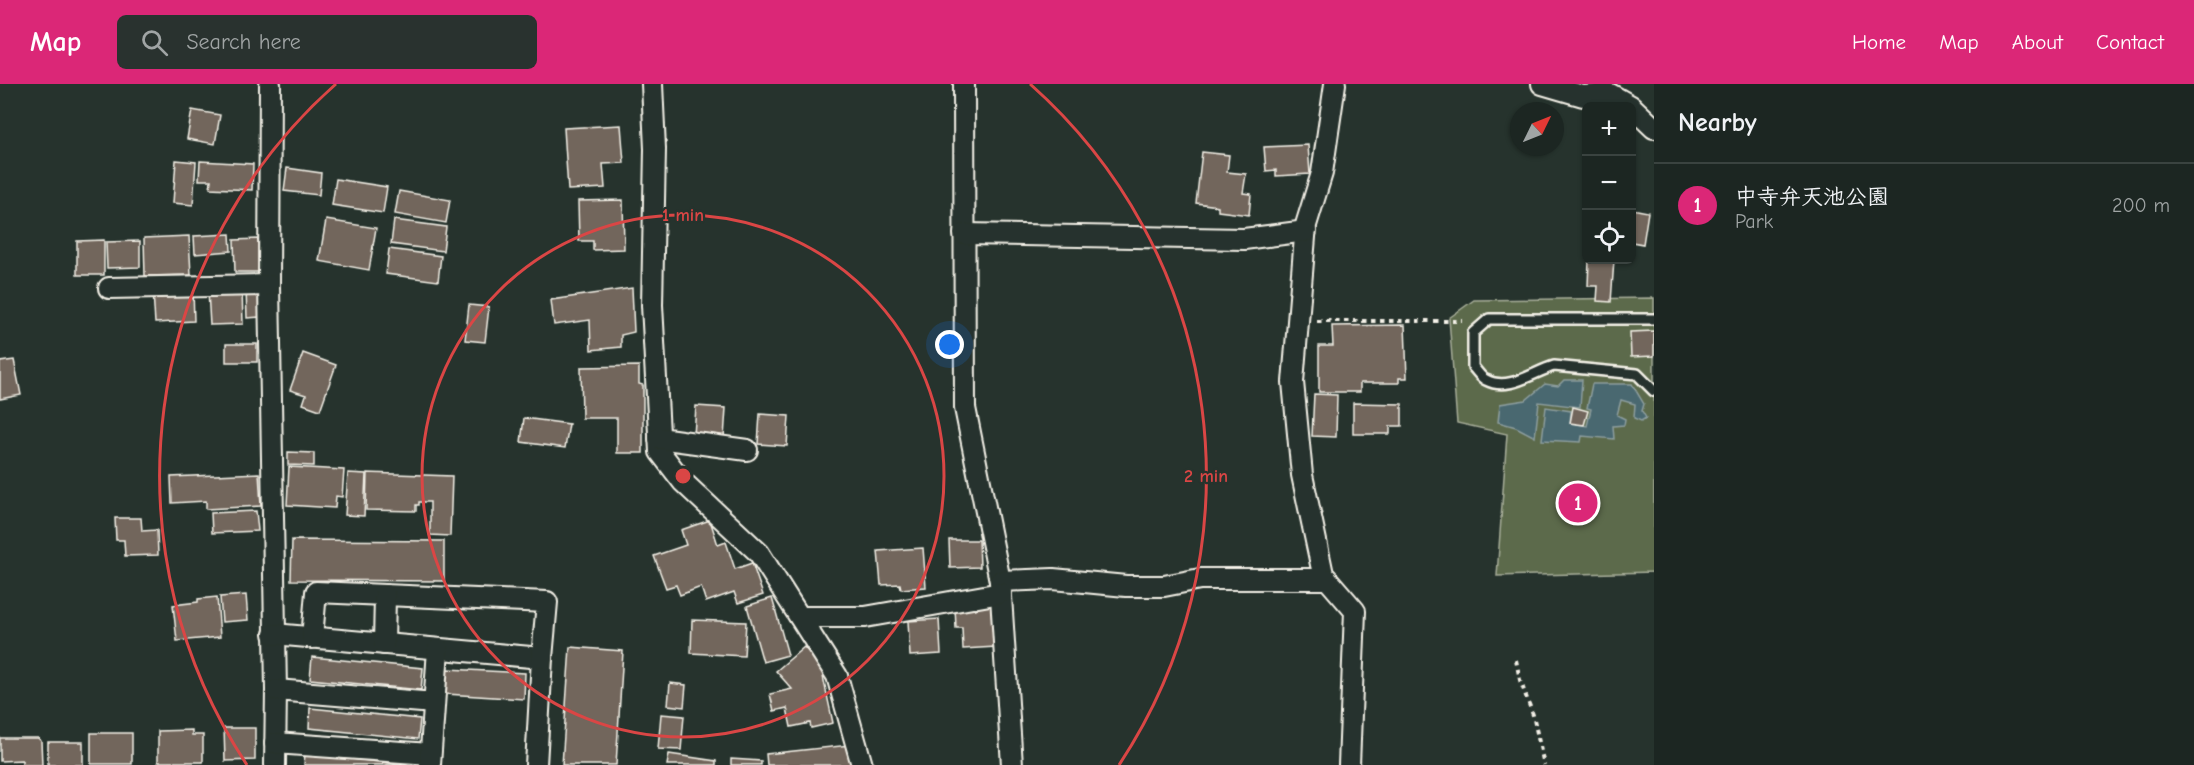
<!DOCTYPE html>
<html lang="en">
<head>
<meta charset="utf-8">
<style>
  body { margin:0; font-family:"Comic Neue","Klee One",sans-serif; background:#29322f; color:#f1f3f6 }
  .controls { position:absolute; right:18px; top:18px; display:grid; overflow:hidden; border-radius:9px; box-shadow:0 2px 4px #0004 }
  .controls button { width:54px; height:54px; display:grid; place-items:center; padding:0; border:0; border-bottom:2px solid #3a4340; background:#1c2622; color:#f1f3f6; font:30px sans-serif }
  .compass { position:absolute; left:1510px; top:18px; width:54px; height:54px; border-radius:50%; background:#1c2622; box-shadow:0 2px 4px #0004; rotate:47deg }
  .you { position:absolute; left:950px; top:261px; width:21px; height:21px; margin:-15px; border:4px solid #fff; border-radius:50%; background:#1a73e8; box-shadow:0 0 0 9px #1a73e833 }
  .badge { display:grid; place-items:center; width:39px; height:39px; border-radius:50%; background:#db2777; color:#fff; font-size:20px; font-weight:700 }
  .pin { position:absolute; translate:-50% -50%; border:3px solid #fff; box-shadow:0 2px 6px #0006 }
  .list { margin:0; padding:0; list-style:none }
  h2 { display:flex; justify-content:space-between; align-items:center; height:78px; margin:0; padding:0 24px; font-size:26px }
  h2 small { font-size:20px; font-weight:400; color:#a0a5a5 }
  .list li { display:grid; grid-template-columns:39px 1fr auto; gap:18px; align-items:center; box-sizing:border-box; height:84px; padding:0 24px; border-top:2px solid #3a4340 }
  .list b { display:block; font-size:22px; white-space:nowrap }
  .list p { margin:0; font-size:20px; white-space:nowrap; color:#a0a5a5 }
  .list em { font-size:20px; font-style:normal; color:#a0a5a5 }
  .icon { flex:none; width:33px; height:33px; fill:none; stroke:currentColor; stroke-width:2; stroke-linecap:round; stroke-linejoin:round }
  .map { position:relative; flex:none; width:1654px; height:681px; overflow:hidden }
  header { display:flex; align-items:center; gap:36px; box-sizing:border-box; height:84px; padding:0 30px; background:#db2777; color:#fff }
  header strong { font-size:28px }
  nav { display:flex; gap:33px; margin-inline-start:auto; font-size:21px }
  .search { width:420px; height:54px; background:#29322f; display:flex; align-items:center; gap:15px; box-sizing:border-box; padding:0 21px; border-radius:9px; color:#a0a5a5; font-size:22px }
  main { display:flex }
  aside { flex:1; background:#1c2622 }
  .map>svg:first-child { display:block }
</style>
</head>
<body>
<header>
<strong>Map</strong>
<div class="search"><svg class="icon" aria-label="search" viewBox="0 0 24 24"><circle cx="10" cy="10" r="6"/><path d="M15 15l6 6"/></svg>Search here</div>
<nav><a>Home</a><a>Map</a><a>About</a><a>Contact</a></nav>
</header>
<main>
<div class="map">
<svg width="1654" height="681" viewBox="0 0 1654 681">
  <rect width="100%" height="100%" fill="#26332d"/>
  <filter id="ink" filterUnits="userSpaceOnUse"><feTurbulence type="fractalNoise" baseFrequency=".0167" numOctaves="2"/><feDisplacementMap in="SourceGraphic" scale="12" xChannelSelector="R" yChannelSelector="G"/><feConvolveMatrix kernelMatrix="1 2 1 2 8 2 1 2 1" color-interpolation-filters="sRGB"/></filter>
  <g filter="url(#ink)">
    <polygon fill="#5c6b4c" stroke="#a8ae9a" stroke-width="1.5" points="1654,214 1654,488 1497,492 1507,350 1457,339 1449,234 1474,216"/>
    <g fill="#49676f" stroke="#8d9e9f" stroke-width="1.5">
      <polygon points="1564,296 1582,296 1580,323 1539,318 1535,353 1516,343 1498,338 1500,320 1526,316 1545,300 1558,302"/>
      <polygon points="1592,300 1632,300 1644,320 1642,327 1646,334 1641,337 1634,334 1635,320 1621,316 1617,331 1625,335 1624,341 1613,342 1614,355 1582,352 1581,358 1542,356 1546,323 1571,327 1570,339 1587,342 1591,325 1587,324"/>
    </g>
    <g fill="#72665c" stroke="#f4f1e8" stroke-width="1.5">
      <polygon points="192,26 220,31 215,60 187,55"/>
      <polygon points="621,41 624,79 603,80 605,104 568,106 564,44"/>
      <polygon points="1308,61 1310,90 1276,92 1276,86 1266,87 1264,63"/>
      <polygon points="1202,68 1229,71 1227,88 1246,90 1243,109 1251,110 1249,131 1218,127 1218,122 1196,119"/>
      <polygon points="176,76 196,78 193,121 173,119"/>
      <polygon points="200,77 253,80 252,106 210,104 211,96 199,96"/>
      <polygon points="287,84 321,89 319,111 284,107"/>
      <polygon points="336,95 387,103 383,129 332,121"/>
      <polygon points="399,107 450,116 446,139 395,130"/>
      <polygon points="623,116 624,165 593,166 593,157 579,157 578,117"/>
      <polygon points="1632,125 1648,128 1643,160 1632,158"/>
      <polygon points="326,136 376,144 369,186 319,177"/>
      <polygon points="394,136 446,143 443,167 391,160"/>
      <polygon points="230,150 231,167 195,170 194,152"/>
      <polygon points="189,152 191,191 145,192 144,154"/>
      <polygon points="258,155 259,188 235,188 234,156"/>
      <polygon points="104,156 104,191 77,191 77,157"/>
      <polygon points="140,157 140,183 107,184 106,158"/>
      <polygon points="389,165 441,172 438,197 386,190"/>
      <polygon points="1589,176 1614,176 1611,218 1597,217 1598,202 1588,202"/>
      <polygon points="259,204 260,233 247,234 246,205"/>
      <polygon points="632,204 634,248 621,251 621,263 591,266 590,236 554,241 551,216"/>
      <polygon points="242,205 243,240 210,241 208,207"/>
      <polygon points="193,206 194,237 155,239 153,208"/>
      <polygon points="469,221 489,223 485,258 465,256"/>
      <polygon points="1405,241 1407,294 1399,294 1399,299 1360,299 1360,308 1319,308 1319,262 1333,262 1332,242"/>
      <polygon points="1654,247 1654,272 1631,273 1630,248"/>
      <rect x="226" y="260" width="31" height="18"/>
      <polygon points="303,269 336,281 320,326 303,320 306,311 290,306"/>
      <polygon points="14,276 21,311 0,315 0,278"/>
      <polygon points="639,282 639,300 643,301 643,369 617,369 617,334 582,334 581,283"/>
      <polygon points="1314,310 1337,311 1336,353 1312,352"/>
      <polygon points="1353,319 1402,320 1402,342 1390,342 1390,350 1353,350"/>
      <polygon points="696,322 726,324 724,354 694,352"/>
      <polygon points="1573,323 1588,327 1584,341 1570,339"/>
      <polygon points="760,330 789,332 787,362 758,360"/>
      <polygon points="524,334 569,340 565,364 521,358"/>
      <polygon points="288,368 314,369 314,382 288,381"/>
      <polygon points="289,383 344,386 342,413 336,412 335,424 287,421"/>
      <polygon points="259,389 261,422 206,425 206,417 172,419 171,393"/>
      <polygon points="348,389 366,390 364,432 345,431"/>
      <polygon points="367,389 452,392 450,452 430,451 430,418 419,418 419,421 416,421 416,427 366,426"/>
      <polygon points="256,427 258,447 212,449 211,429"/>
      <polygon points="115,434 141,434 142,447 157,446 158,471 125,472 124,456 116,456"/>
      <polygon points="710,436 718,461 726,458 735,485 752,479 763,511 738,519 734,508 706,518 701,503 680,511 676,501 666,504 654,472 686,461 681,446"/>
      <polygon points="292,456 444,457 444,497 291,496"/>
      <polygon points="949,456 979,456 980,483 950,484"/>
      <polygon points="923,464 926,503 901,505 900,500 881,501 878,467"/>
      <polygon points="246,511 248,536 222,538 220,513"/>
      <polygon points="217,513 220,553 177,557 173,521 198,518 198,515"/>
      <polygon points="772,514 788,571 763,578 747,522"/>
      <polygon points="993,519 996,563 963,565 962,544 956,544 955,522"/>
      <polygon points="939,535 941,570 910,572 908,537"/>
      <polygon points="692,536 746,538 744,572 691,569"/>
      <polygon points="570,563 623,567 616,681 562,681"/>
      <polygon points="804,563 821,583 833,639 811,644 810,639 791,643 787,624 774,627 770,610 792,605 776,587"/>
      <polygon points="312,573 423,584 421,606 310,595"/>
      <polygon points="447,585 525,589 524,615 446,610"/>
      <polygon points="670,599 686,601 684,623 668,621"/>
      <polygon points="310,624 420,635 418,655 309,644"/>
      <polygon points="661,630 684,632 681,666 658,665"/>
      <polygon points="224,644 255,644 255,676 225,677"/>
      <polygon points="192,646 192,651 203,651 203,678 158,678 158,647"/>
      <rect x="91" y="649" width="41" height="31"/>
      <polygon points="0,654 38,654 41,657 42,681 22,681 22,676 0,677"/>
      <rect x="48" y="658" width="35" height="23"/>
      <polygon points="850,661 852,681 767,681 766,670"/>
      <polygon points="305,670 408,681 304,681"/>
      <polygon points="669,670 716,677 716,681 667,681"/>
      <polygon points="731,675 761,677 761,681 731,681"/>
    </g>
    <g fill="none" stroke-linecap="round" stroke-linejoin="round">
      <g stroke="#f4f1e8" stroke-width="14">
        <path id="service" d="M1654,235H1489L1473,249V283C1477,287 1481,294 1486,296C1509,308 1533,288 1554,282L1637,290L1654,307"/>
      </g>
      <g stroke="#f4f1e8" stroke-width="24">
        <g id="minor">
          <polyline points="270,0 269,201 276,606 275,681"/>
          <polyline points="652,0 655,65 652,221 660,368 683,398 759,469 837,592 862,681"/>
          <polyline points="964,0 965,324 1000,497 1012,681"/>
          <polyline points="1335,0 1322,89 1306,141 1293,298 1302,391 1323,490 1355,527 1349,681"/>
          <polyline points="1542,0 1583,12 1610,10 1631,22"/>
          <polyline points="1632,23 1654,44"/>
          <polyline points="964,150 1244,155 1306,147"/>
          <polyline points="109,204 269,201"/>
          <polyline points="659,354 747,366"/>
          <polyline points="1000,497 1053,495 1126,502 1164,502 1200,495 1327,495"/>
          <polyline points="800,533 865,533 1001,509"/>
          <polyline points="274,550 542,574 536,681"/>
          <polyline points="312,554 316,508 547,518 542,574"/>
          <polyline points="384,560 385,511"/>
          <polyline points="276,606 434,619"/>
          <polyline points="275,659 430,670"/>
          <polyline points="430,681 438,565"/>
        </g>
      </g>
      <g stroke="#f4f1e8" stroke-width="4" stroke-dasharray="4.5 4.5" stroke-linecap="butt">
        <polyline points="1317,237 1462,237"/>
        <polyline points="1516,576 1520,596 1533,631 1544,681"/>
      </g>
      <use href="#service" stroke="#26332d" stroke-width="9"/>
      <use href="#minor" stroke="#26332d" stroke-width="20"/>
    </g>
  </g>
  <g fill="none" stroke="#da4645" stroke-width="3">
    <circle cx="683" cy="392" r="261"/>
    <path d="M247 681A523 523 0 0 1 336 0M1030 0A523 523 0 0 1 1119 681"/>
  </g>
  <circle cx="683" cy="392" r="9" fill="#da4645" stroke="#26332d" stroke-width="3"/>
  <g font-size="18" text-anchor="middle" font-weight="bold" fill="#da4645" stroke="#26332d" stroke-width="4.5" stroke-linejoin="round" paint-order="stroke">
    <text x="683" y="137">1 min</text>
    <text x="1206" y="398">2 min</text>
  </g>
</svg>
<div class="controls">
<button>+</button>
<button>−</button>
<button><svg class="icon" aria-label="locate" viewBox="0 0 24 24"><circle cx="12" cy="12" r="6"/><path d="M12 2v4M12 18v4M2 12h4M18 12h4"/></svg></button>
</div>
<svg class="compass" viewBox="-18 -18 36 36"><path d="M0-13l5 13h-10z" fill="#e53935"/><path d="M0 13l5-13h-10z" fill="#a0a5a5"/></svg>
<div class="you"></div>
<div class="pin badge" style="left:1578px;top:419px">1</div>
</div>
<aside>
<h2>Nearby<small></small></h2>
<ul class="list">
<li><span class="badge">1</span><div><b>中寺弁天池公園</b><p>Park</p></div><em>200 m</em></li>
</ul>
</aside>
</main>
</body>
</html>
